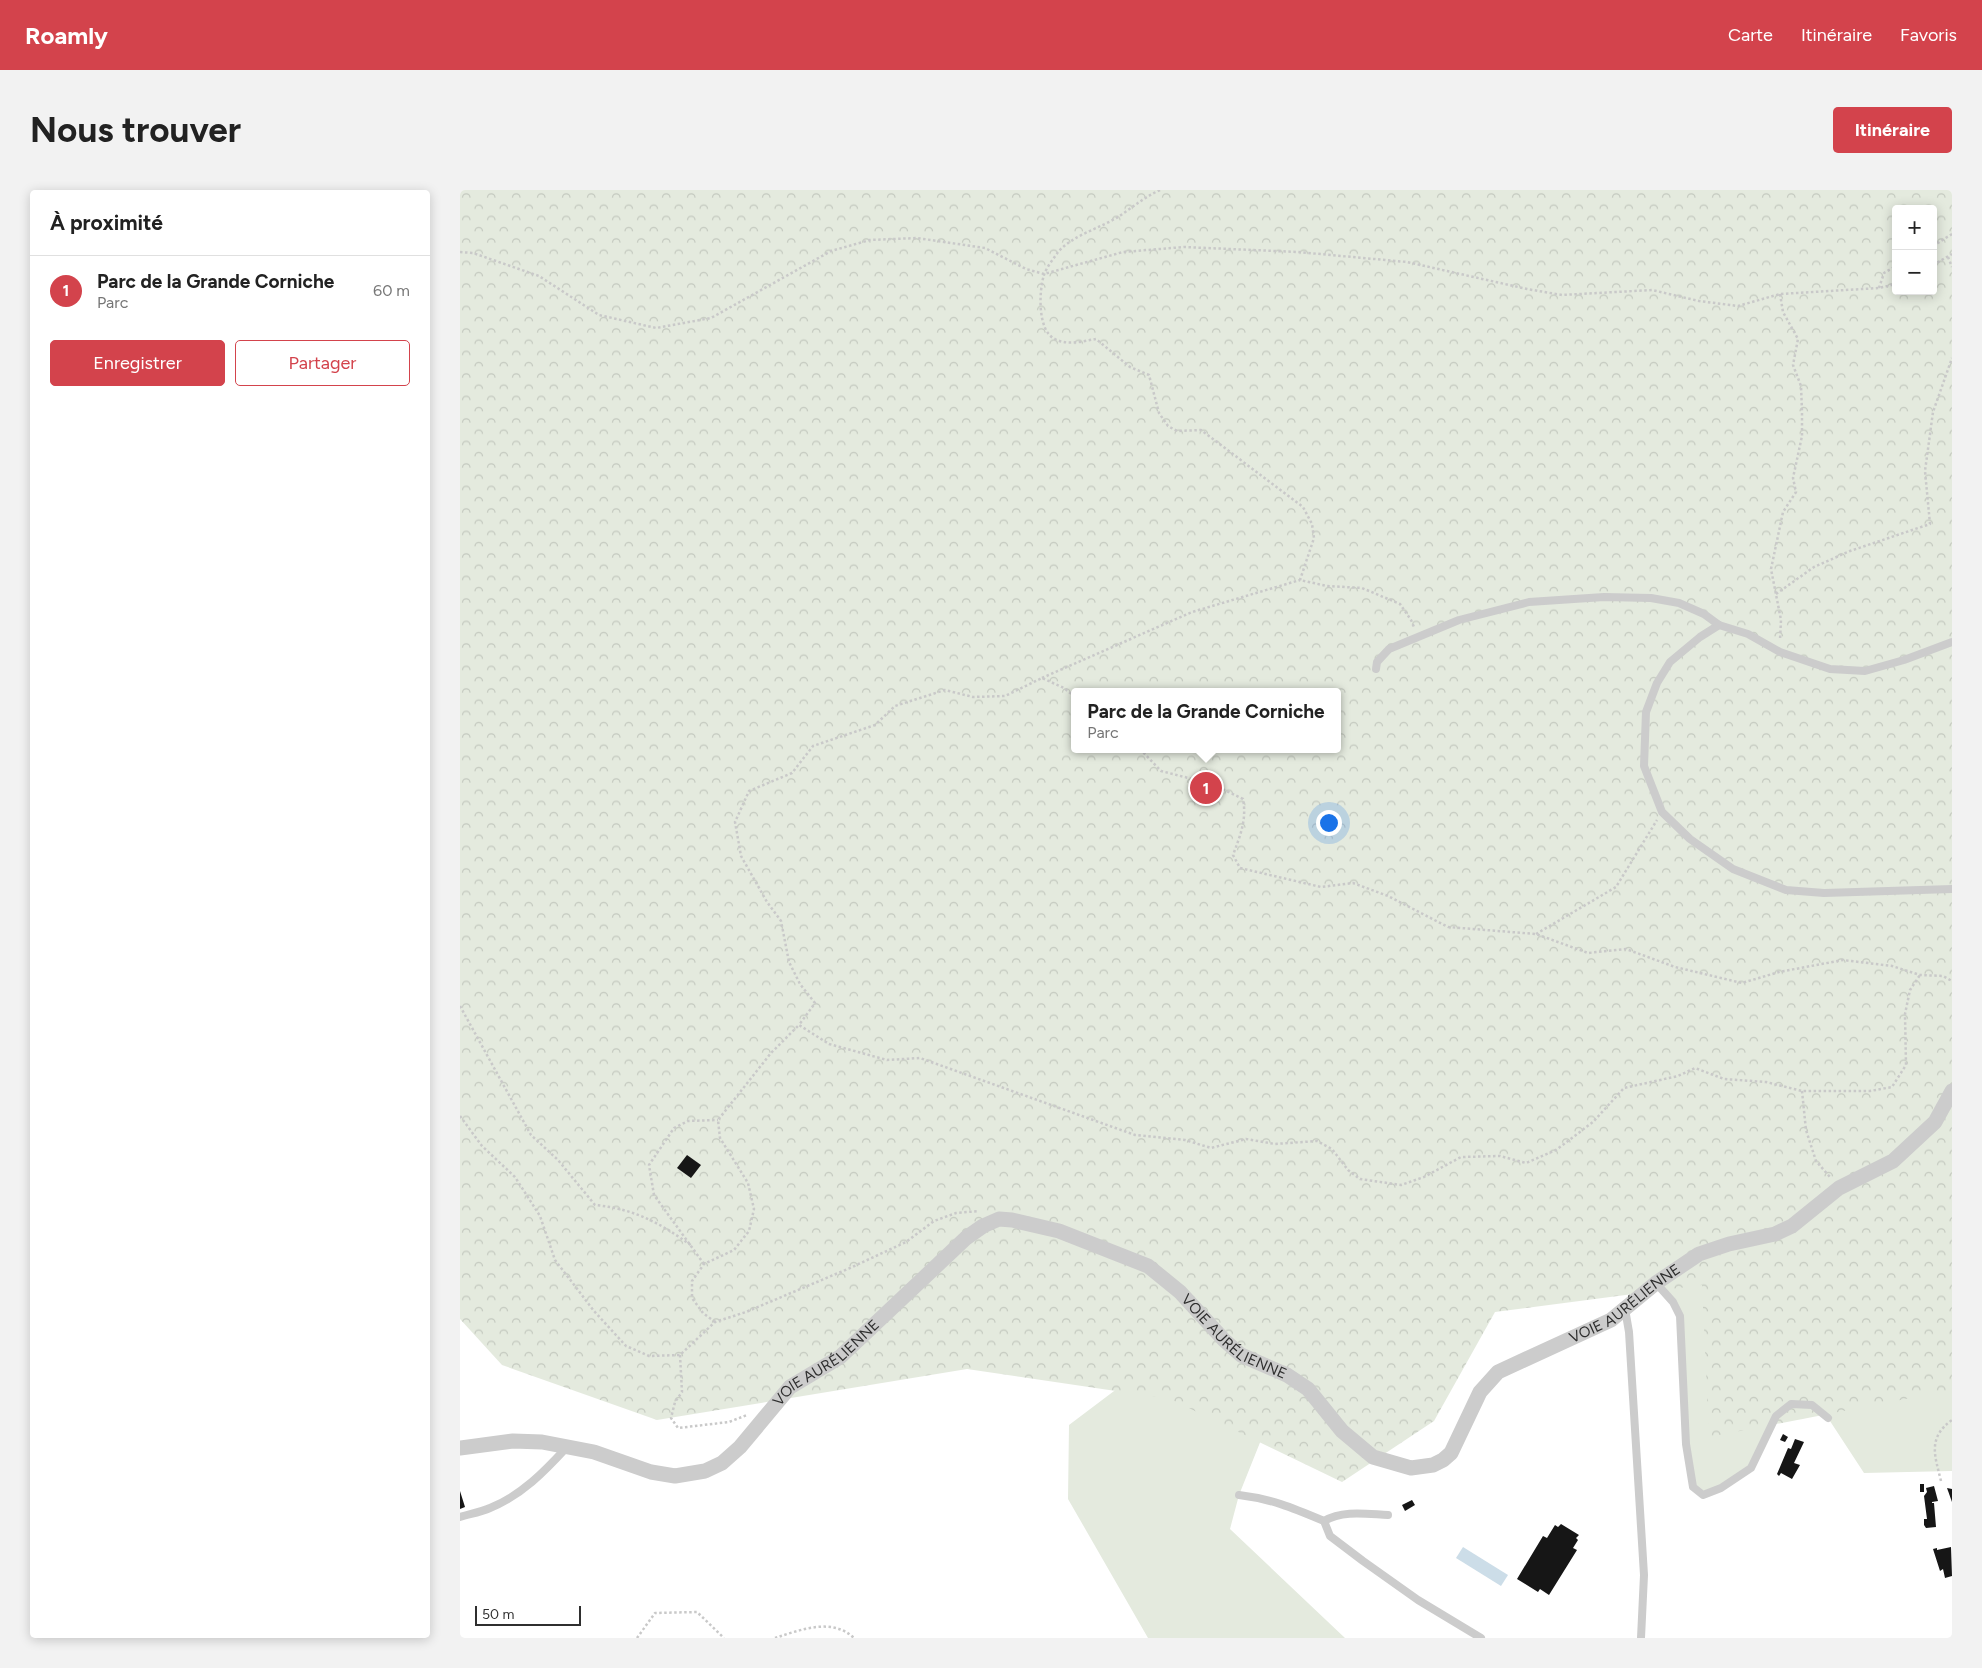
<!DOCTYPE html>
<html lang="fr">
<head>
<meta charset="utf-8">
<style>
  body { margin:0; font-family:Figtree,sans-serif; background:#f2f2f2; color:#222 }
  .controls { position:absolute; right:15px; top:15px; display:grid; overflow:hidden; border-radius:5px; box-shadow:0 2px 12px #0003 }
  .controls button { width:45px; height:45px; display:grid; place-items:center; padding:0; border:0; border-bottom:1px solid #e0e0e0; background:#fff; color:#222; font:25px sans-serif }
  .scale { position:absolute; left:15px; bottom:12px; width:106px; box-sizing:border-box; padding-left:5px; border:2px solid #2f2f2f; border-top:0; font-size:14px; line-height:18px; white-space:nowrap; color:#2f2f2f; -webkit-text-stroke:4px #fff; paint-order:stroke }
  .you { position:absolute; left:868px; top:632px; width:18px; height:18px; margin:-12px; border:4px solid #fff; border-radius:50%; background:#1a73e8; box-shadow:0 0 0 8px #1a73e833 }
  .badge { display:grid; place-items:center; width:32px; height:32px; border-radius:50%; background:#d3434c; color:#fff; font-size:16px; font-weight:700 }
  .pin { position:absolute; translate:-50% -50%; border:2px solid #fff; box-shadow:0 1px 5px #0006 }
  .popup { position:absolute; left:611px; top:498px; width:270px; height:65px; box-sizing:border-box; display:grid; place-content:center; border-radius:5px; background:#fff; filter:drop-shadow(0 1px 4px #0005); font-size:16px; white-space:nowrap; color:#767676 }
  .popup b { font-size:19px; color:#222 }
  .popup::after { content:''; position:absolute; left:50%; top:100%; margin-left:-10px; border:10px solid transparent; border-top-color:#fff }
  .list { margin:0; padding:0; list-style:none }
  h2 { display:flex; justify-content:space-between; align-items:center; height:65px; margin:0; padding:0 20px; font-size:21px }
  h2 small { font-size:16px; font-weight:400; color:#767676 }
  .list li { display:grid; grid-template-columns:32px 1fr auto; gap:15px; align-items:center; box-sizing:border-box; height:70px; padding:0 20px; border-top:1px solid #e0e0e0 }
  .list b { display:block; font-size:19px; white-space:nowrap }
  .list p { margin:0; font-size:16px; white-space:nowrap; color:#767676 }
  .list em { font-size:16px; font-style:normal; color:#767676 }
  .actions { display:flex; gap:10px; padding:15px 20px }
  .actions a { flex:1; padding:11px 0; border:1px solid #d3434c; border-radius:5px; text-align:center; font-size:18px; color:#d3434c }
  .actions .main { background:#d3434c; color:#fff }
  .map { position:relative; flex:none; width:1492px; height:1448px; overflow:hidden; border-radius:5px }
  header { display:flex; align-items:center; gap:30px; box-sizing:border-box; height:70px; padding:0 25px; background:#d3434c; color:#fff }
  header strong { font-size:24px }
  nav { display:flex; gap:28px; margin-inline-start:auto; font-size:18px }
  .intro { display:flex; align-items:center; justify-content:space-between; box-sizing:border-box; height:120px; padding:0 30px }
  h1 { margin:0; font-size:35px }
  .button { padding:12px 22px; border-radius:5px; background:#d3434c; color:#fff; font-size:18px; font-weight:700 }
  main { display:flex; gap:30px; padding:0 30px }
  aside { flex:1; background:#fff; border-radius:5px; box-shadow:0 2px 12px #0003 }
  .map>svg:first-child { display:block }
</style>
</head>
<body>
<header>
<strong>Roamly</strong>
<nav><a>Carte</a><a>Itinéraire</a><a>Favoris</a></nav>
</header>
<div class="intro"><h1>Nous trouver</h1><a class="button">Itinéraire</a></div>
<main>
<aside>
<h2>À proximité<small></small></h2>
<ul class="list">
<li><span class="badge">1</span><div><b>Parc de la Grande Corniche</b><p>Parc</p></div><em>60 m</em></li>
</ul>
<div class="actions"><a class="main">Enregistrer</a><a>Partager</a></div>
</aside>
<div class="map">
<svg width="1492" height="1448" viewBox="0 0 1492 1448">
  <defs>
    <pattern id="park-crowns" width="20" height="18" patternUnits="userSpaceOnUse" patternTransform="scale(1.25)"><rect width="20" height="18" fill="#e4eade"/><path d="M2 6a3 3 0 1 1 6 0M12 15a3 3 0 1 1 6 0" fill="none" stroke="#c4c9bf"/></pattern>
  </defs>
  <rect width="100%" height="100%" fill="#fff"/>
  <g fill="#e4eade">
    <polygon points="1492,924 1492,1281 1404,1283 1368,1228 1352,1215 1316,1226 1291,1278 1243,1305 1233,1297 1226,1254 1220,1126 1196,1093"/>
    <polygon points="827,1185 779,1305 770,1339 885,1448 688,1448 608,1309 609,1235 666,1192"/>
  </g>
  <path fill="url(#park-crowns)" fill-rule="evenodd" d="M0,0H1492V1200L1249,1247L1242,1095L1035,1122L974,1231L882,1292L710,1209L507,1179L197,1230L42,1175L0,1129ZM1436,19H1473V101H1436ZM615,502H877V559H615Z"/>
  <polygon fill="#ccdde8" points="1003,1357 1048,1385 1041,1396 996,1368"/>
  <g fill="#161616">
    <polygon points="227,965 241,975 231,988 217,978"/>
    <polygon points="1323,1244 1328,1247 1325,1252 1320,1250"/>
    <polygon points="1335,1249 1344,1252 1334,1273 1340,1275 1332,1289 1321,1283 1319,1286 1317,1284 1328,1258 1331,1259"/>
    <rect x="1460" y="1294" width="4" height="8"/>
    <polygon points="1474,1296 1478,1311 1472,1312 1472,1313 1474,1313 1476,1337 1466,1338 1464,1335 1464,1329 1467,1329 1464,1306 1467,1302 1466,1298"/>
    <polygon points="1487,1298 1492,1299 1492,1312"/>
    <polygon points="0,1301 5,1317 0,1319"/>
    <polygon points="952,1310 955,1315 945,1321 942,1315"/>
    <polygon points="1101,1334 1119,1345 1116,1348 1118,1350 1113,1358 1117,1360 1089,1405 1080,1399 1078,1402 1057,1389 1083,1346 1087,1348 1095,1335 1098,1337"/>
    <polygon points="1491,1357 1492,1386 1485,1388 1483,1379 1480,1381 1473,1359 1477,1358 1477,1360"/>
  </g>
  <g fill="none" stroke-linecap="round" stroke-linejoin="round">
    <g stroke="#c9c9c9" stroke-width="2.5" stroke-dasharray="2.5 2.5" stroke-linecap="butt">
      <path d="M700,0C685,7 674,16 661,25C642,38 614,44 598,62C594,68 586,78 584,85C579,100 577,141 595,149C608,156 623,151 636,149L670,177L689,185L699,223L708,236L717,241L741,240L843,317L852,334L854,348L840,390L867,396L902,398L940,414L951,430L954,437"/>
      <polyline points="1473,56 1492,44"/>
      <polyline points="0,62 13,63 79,86 139,125 196,138 251,128 371,61 410,50 457,48 525,58 566,79 584,84 663,62 724,57 838,62 947,72 1067,99 1102,105 1192,100 1239,111 1278,116 1320,104 1419,98 1436,94"/>
      <polyline points="1488,67 1492,77"/>
      <polyline points="1473,75 1492,64"/>
      <polyline points="1419,98 1424,83 1436,76"/>
      <polyline points="1320,104 1323,122 1338,149 1333,175 1341,196 1342,221 1342,246 1333,288 1336,302 1323,322 1311,379 1321,430 1320,450"/>
      <polyline points="1316,404 1354,377 1390,361 1470,334 1465,281 1473,222 1492,168"/>
      <polyline points="582,488 732,422 840,390"/>
      <polyline points="615,507 604,498 582,488 545,506 513,507 485,500 435,516 415,535 353,556 332,583 289,601 275,632 281,666 307,712 321,731 329,772 340,794 355,813 339,835 369,854 427,870 460,868 675,945 725,950 751,958 786,949 815,954 857,951 872,959 888,980 900,989 941,995 964,987 1001,967 1040,966 1066,973 1096,960 1133,932 1164,898 1218,886 1235,878 1264,889 1306,892 1342,901 1410,901 1432,897 1446,875 1445,824 1450,800 1460,785"/>
      <path d="M680,559L701,581L752,594L783,609C787,630 780,646 773,665L780,678L861,697L893,693L928,706L988,737L1076,744L1128,763L1166,759L1215,777L1282,793L1319,782L1383,770L1432,776L1460,785L1483,786L1492,791"/>
      <polyline points="1076,744 1156,697 1197,630"/>
      <path d="M0,816L71,945L98,970L135,1015C175,1019 200,1033 232,1056"/>
      <polyline points="1342,901 1346,940 1356,971 1370,987"/>
      <polyline points="0,926 22,956 55,987 80,1026 95,1070 134,1121 166,1156 189,1166 220,1165 255,1132 286,1122 390,1078 446,1052 474,1031 496,1023 519,1021"/>
      <polyline points="244,1074 194,1005 189,975 214,938 228,931 258,930"/>
      <polyline points="255,1132 243,1123 232,1108 232,1091 244,1074 274,1060 289,1041 294,1019 288,993 260,948 258,930 311,863 339,835"/>
      <polyline points="220,1165 222,1202 215,1212 211,1228 218,1238 269,1232 287,1225"/>
      <path d="M1481,1291C1475,1266 1467,1248 1492,1230"/>
      <polyline points="177,1448 195,1423 237,1422 264,1448"/>
      <path d="M315,1448C340,1440 372,1427 394,1448"/>
    </g>
    <g stroke="#ccc" stroke-width="8">
      <polyline points="1259,435 1240,447 1210,472 1197,493 1186,522 1184,576 1202,622 1230,649 1273,679 1326,700 1364,703 1492,699"/>
      <polyline points="916,479 917,472 929,459 999,430 1069,412 1144,407 1191,408 1219,413 1244,424 1259,435 1288,444 1320,462 1370,479 1405,481 1444,470 1492,452"/>
      <polyline points="1196,1093 1213,1112 1220,1126 1226,1254 1233,1297 1243,1305 1261,1298 1291,1278 1316,1226 1331,1214 1352,1215 1368,1228"/>
      <polyline points="1165,1119 1169,1142 1184,1385 1181,1448"/>
      <path d="M779,1305C812,1309 833,1318 864,1331"/>
      <path d="M928,1325C906,1324 883,1320 864,1331L870,1346L903,1371L958,1410L1021,1448"/>
      <path d="M0,1327C10,1324 21,1322 30,1318C62,1305 85,1281 107,1257"/>
    </g>
    <path stroke="#ccc" stroke-width="15" id="s1" d="M0,1258L53,1251L82,1252L134,1262L191,1282L215,1286L245,1281L262,1273L280,1257L330,1197L380,1167L506,1048L523,1036L539,1029L552,1030L599,1041L688,1076L720,1102L764,1150L781,1165L827,1185L848,1199L882,1241L913,1267L951,1278L973,1275L983,1270L991,1263L1020,1202L1038,1182L1151,1130L1196,1093L1239,1064L1269,1054L1315,1044L1332,1036L1379,998L1433,971L1475,932L1492,901"/>
  </g>
  <g text-anchor="middle" dominant-baseline="central" stroke-width="5" stroke-linejoin="round" paint-order="stroke">
    <g font-size="15" fill="#2f2f2f" stroke="#fff">
      <text stroke="none"><textPath href="#s1" startOffset="1420">VOIE AURÉLIENNE</textPath></text>
      <text stroke="none"><textPath href="#s1" startOffset="911">VOIE AURÉLIENNE</textPath></text>
      <text stroke="none"><textPath href="#s1" startOffset="415">VOIE AURÉLIENNE</textPath></text>
    </g>
  </g>
</svg>
<div class="controls">
<button>+</button>
<button>−</button>
</div>
<div class="scale">50 m</div>
<div class="you"></div>
<div class="pin badge" style="left:746px;top:598px">1</div>
<div class="popup"><b>Parc de la Grande Corniche</b>Parc</div>
</div>
</main>
</body>
</html>
